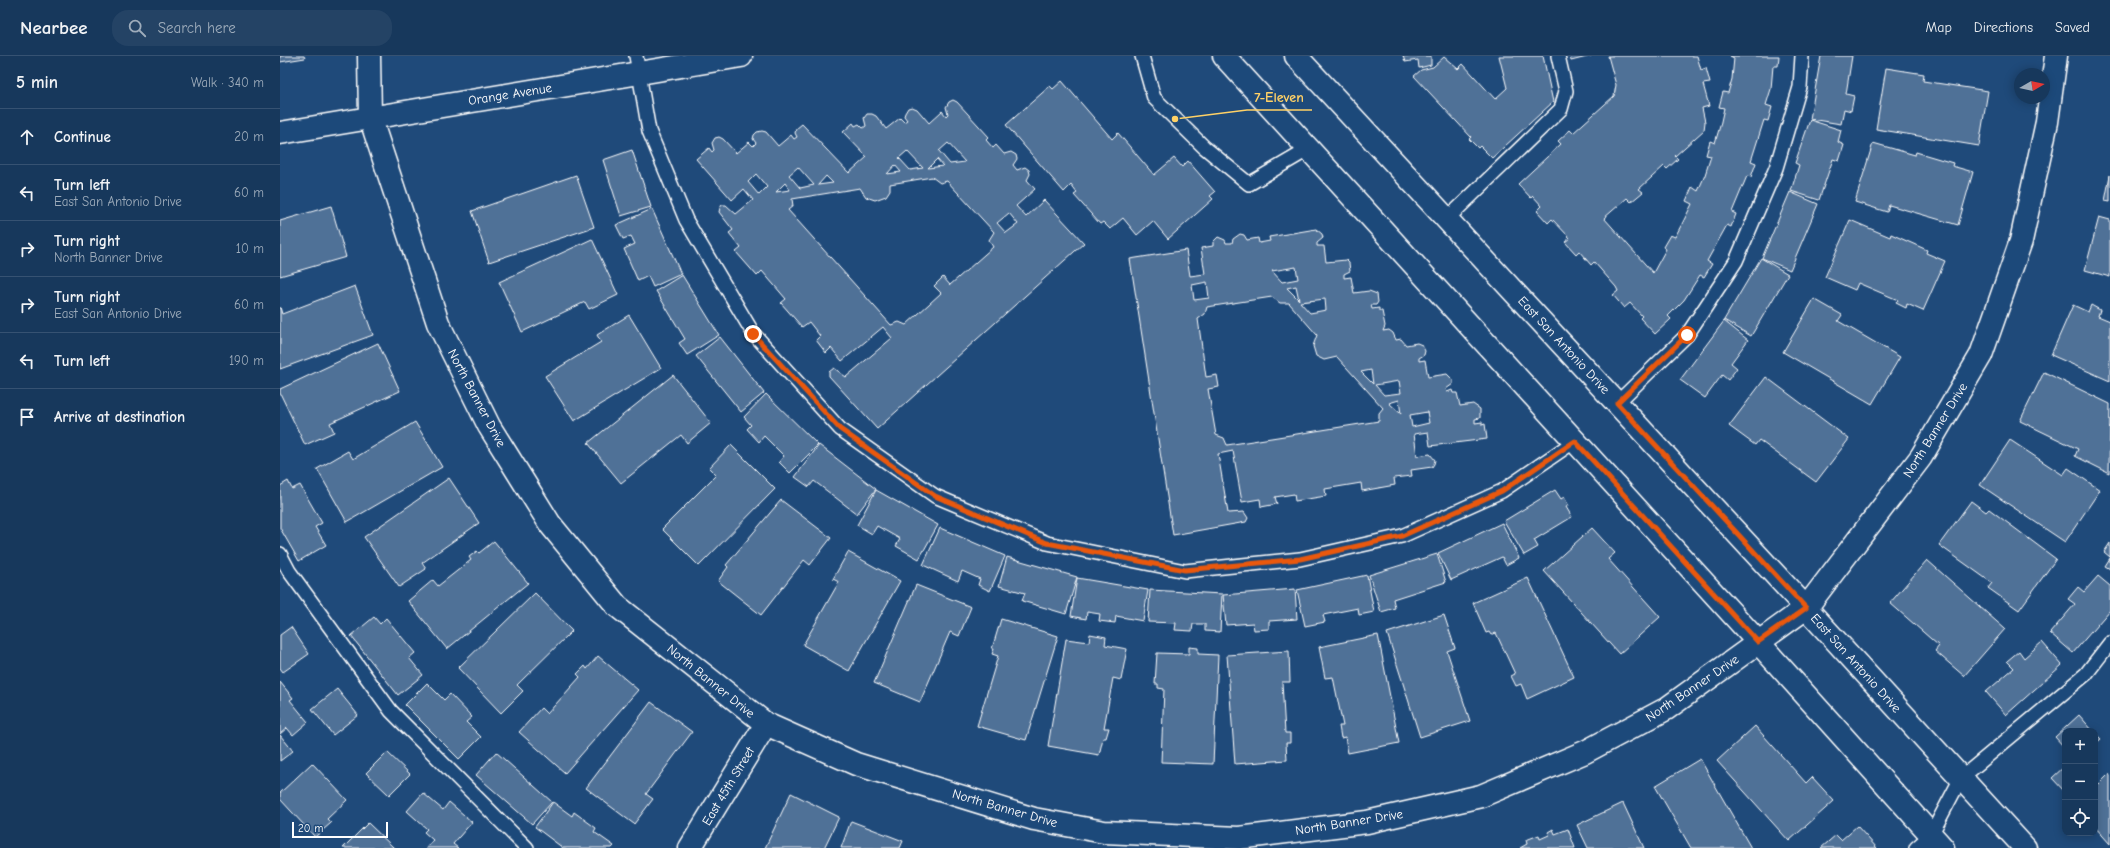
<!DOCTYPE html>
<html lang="en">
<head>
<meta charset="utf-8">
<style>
  body { margin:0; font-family:"Comic Neue",sans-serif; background:#244365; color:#f1f3f6 }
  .controls { position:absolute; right:12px; bottom:12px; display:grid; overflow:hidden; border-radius:8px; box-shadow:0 2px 10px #0003 }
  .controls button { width:36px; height:36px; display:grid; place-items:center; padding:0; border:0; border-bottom:1px solid #365272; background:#17385c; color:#f1f3f6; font:20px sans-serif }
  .compass { position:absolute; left:1734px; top:12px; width:36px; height:36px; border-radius:50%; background:#17385c; box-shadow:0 2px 10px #0003; rotate:81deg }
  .scale { position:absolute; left:12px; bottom:10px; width:96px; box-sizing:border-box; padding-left:4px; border:2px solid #fff; border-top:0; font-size:11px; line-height:14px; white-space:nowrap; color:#fff; -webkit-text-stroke:3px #1f4a7a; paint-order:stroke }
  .stop { position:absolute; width:12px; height:12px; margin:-9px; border:3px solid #ea580c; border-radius:50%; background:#fff }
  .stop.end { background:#ea580c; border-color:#fff; box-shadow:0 1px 4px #0008 }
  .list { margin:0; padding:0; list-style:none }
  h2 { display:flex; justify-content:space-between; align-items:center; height:52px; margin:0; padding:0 16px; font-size:17px }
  h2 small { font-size:13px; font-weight:400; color:#9eacbb }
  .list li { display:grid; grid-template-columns:26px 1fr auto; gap:12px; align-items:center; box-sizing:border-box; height:56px; padding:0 16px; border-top:1px solid #365272 }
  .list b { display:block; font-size:15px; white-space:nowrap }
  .list p { margin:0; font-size:13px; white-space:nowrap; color:#9eacbb }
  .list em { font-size:13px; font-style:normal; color:#9eacbb }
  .icon { flex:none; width:22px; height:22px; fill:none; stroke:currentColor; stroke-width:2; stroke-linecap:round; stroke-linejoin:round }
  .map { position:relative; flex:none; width:1830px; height:792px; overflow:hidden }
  header { display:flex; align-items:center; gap:24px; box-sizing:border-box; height:56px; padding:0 20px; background:#17385c; border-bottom:1px solid #365272 }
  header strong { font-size:19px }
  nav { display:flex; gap:22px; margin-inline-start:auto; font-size:14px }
  .search { width:280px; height:36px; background:#244365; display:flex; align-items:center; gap:10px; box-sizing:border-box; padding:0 14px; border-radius:16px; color:#9eacbb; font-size:15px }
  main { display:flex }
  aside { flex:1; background:#17385c }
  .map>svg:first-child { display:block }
</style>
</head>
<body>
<header>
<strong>Nearbee</strong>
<div class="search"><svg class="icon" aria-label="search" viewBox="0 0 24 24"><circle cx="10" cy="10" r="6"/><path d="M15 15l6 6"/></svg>Search here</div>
<nav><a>Map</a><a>Directions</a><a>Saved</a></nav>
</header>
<main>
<aside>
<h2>5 min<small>Walk · 340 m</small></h2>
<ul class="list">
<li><svg class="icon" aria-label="ahead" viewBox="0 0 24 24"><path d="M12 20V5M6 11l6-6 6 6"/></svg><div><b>Continue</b></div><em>20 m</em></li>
<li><svg class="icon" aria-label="left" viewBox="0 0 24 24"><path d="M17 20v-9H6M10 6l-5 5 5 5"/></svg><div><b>Turn left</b><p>East San Antonio Drive</p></div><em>60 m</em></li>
<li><svg class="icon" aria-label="right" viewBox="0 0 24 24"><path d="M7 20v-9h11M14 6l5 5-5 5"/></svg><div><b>Turn right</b><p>North Banner Drive</p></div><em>10 m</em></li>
<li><svg class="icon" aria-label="right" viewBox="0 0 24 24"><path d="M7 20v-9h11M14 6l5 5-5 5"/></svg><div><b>Turn right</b><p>East San Antonio Drive</p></div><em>60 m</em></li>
<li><svg class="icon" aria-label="left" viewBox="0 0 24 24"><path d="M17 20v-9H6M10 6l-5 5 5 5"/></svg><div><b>Turn left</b></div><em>190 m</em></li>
<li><svg class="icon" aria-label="arrive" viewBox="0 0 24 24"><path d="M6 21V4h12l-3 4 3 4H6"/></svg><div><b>Arrive at destination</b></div></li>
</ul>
</aside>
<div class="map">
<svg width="1830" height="792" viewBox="0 0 1830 792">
  <rect width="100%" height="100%" fill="#1f4a7a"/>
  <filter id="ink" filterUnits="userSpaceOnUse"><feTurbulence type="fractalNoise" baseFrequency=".025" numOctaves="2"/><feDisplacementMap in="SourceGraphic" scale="8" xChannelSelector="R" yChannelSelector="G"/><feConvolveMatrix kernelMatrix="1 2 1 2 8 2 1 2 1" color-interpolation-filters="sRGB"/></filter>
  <g filter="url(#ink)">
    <g fill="#507197" stroke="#fff" fill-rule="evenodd">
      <polygon points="0,0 24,0 25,2 0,6"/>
      <polygon points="1123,0 1151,0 1151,9 1139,12 1138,4 1125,6"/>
      <polygon points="1219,0 1263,0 1273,46 1212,102 1200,90 1198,92 1189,83 1191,81 1134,20 1141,14 1153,11 1164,1 1178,13 1183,8 1215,43 1227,32"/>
      <polygon points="1290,0 1311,0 1291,5"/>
      <polygon points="1328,0 1417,0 1421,14 1426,12 1430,27 1423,28 1429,50 1422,52 1425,66 1424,74 1395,100 1398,103 1387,113 1384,110 1359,133 1363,136 1351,146 1347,142 1324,162 1373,217 1386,193 1383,191 1390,179 1395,181 1403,166 1412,148 1406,145 1412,131 1418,135 1425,119 1431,100 1426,99 1430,85 1435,87 1440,70 1444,52 1439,51 1443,36 1448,37 1452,23 1454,2 1450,0 1499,0 1498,10 1493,10 1491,33 1486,49 1492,51 1488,65 1484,64 1471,105 1476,107 1471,121 1467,120 1452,156 1456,158 1451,171 1447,169 1427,205 1432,208 1424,221 1420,219 1404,244 1388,260 1391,263 1375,278 1360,262 1362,260 1350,247 1344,252 1333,239 1338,235 1336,231 1314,206 1311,209 1299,195 1296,198 1285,186 1290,182 1272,163 1268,167 1257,155 1262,150 1253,140 1251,142 1238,128 1281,88 1278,85 1290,74 1293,77 1334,40 1336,29"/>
      <polygon points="1541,0 1572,0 1566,38 1574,40 1571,55 1564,53 1561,68 1530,63"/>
      <polygon points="1606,12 1644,18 1643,25 1708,35 1699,90 1596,73"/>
      <polygon points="782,25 832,83 838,77 874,119 894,102 902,111 908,105 935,136 930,140 933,143 888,183 873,165 857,179 843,162 830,173 823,166 820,168 794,139 797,137 791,129 784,136 726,69 770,30 773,33"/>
      <path d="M673,44L677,46L709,81L706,84L713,92L716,89L724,98L731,96L736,99L737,103L733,109L737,114L745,111L749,114L750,118L747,124L755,133L736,150L746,161L764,144L804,187L597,373L549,320V316L554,312L566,321L612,282L603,271L562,305L551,292L546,297L536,284L540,280L529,266L522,271L501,247L506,243L482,215L477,220L456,196L461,192L449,177L453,174L439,156L440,152L442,149H446L456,158L473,144L464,133L452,144L416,103L429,92L432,96L434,94L432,87L435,82L439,81L443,83L456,97L469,86L473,90L476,87L473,83L474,79L477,76L482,75L486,76L498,90L511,79L514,83L517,81L515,77L516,73L522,68L569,117L587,101L563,76L573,67L575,70L579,68L583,72L586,70L584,62L587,58H592L596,60L606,73L620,62L624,66L627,64L624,60L625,57L628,52L632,51L637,53L649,67L662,55L666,60L668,58L666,51L669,46ZM668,87L685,106L670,108L659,95ZM627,95L643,112L630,114L619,102ZM657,103L663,110L648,112ZM615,109L621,116L607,118ZM518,111L534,129L520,132L509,119ZM476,118L487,131L479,139L468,126ZM546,120L553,127L538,129ZM652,121L660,127L667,125L714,176L709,184L713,191L670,229L663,221L654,230L661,237L626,269L619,266L611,269L508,154L513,150L512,143L580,132L586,141L595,144L606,140L610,134V128ZM505,127L510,134L496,136ZM729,157L738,168L726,177L717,167Z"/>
      <polygon points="1530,64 1561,74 1558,86 1564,89 1559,105 1553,103 1539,144 1511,135 1519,109 1515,107"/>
      <polygon points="1593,87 1635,99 1636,96 1673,107 1672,110 1693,116 1678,169 1609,149 1607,156 1575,146"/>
      <polygon points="352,94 371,151 341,160 323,104"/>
      <polygon points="296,119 314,171 209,206 192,155"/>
      <polygon points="1830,119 1830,146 1825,145"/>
      <polygon points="1510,136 1538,148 1510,214 1482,202"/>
      <polygon points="51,150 66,201 0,220 0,165"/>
      <polygon points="372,153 401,218 373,231 368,220 358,225 344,193 355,188 351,180 343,183 336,169"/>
      <polygon points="1819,161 1830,164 1830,221 1805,214"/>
      <polygon points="1570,164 1610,181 1611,178 1647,194 1646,197 1665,205 1643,255 1627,248 1626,252 1616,247 1618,244 1578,227 1575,234 1545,221"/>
      <path d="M1036,173L1042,178L1043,182L1037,187V190H1044L1046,206L1066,204L1069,207L1070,215L1064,218V222L1071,221L1074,237L1089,235L1097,238L1098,246L1096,249H1091L1092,253L1099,252V255H1102L1105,270L1103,275L1109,274L1113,277L1116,284L1121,283L1126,289L1137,287L1142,289L1145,295L1144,299L1139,302V305L1145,304L1148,321L1167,318L1173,324V328L1166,333L1167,336L1172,334L1173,337H1177L1180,350L1193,348L1200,353V362L1195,363V367L1202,366V369L1205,368L1207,383L1150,390L1148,376L1134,378L1137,400L1150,398L1155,404L1154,408L1152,411L1131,414L1132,420L1114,422L1115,429L1082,435L1081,427L1045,433L1046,440L1015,445L1014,438L995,441L997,448L981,451L980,443L962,446L953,395L938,398L948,457L964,456L968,462L966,466L893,479L850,203L906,194L910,220L925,218L921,192L933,190V186L938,181L945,184L946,187H952L953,183L960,178L964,179L967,184L978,182L979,187L990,185L989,181ZM1016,211L1018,223L1002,226L992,215ZM927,226L929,242L914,244L912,229ZM1016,230L1019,244L1007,232ZM992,241L1000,247H1009L1037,279L1033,290L1036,300L1044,304L1057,301L1103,352L1099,357V365L947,389L944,382L936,379L928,333L939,331L937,319L926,321L918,263L925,258L927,251ZM1045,243L1046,254L1030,257L1020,246ZM1091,314L1093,328L1081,316ZM1119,325L1121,337L1104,339L1095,329ZM1119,344L1121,358L1109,347ZM1147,356L1149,367L1132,371L1130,359Z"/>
      <polygon points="312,183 338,239 309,253 305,246 242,276 219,226"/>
      <polygon points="1481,202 1508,218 1471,280 1444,264"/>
      <polygon points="402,219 439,279 407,299 399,287 405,283 376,235"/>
      <polygon points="75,230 93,279 0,313 0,251 2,258"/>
      <polygon points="1534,243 1562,259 1558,265 1620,301 1592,348 1503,296"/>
      <polygon points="1793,249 1808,256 1811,249 1820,254 1818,260 1830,265 1830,325 1771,299"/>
      <polygon points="349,259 381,312 294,365 265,320 321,286 317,279"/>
      <polygon points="1444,265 1468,284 1451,307 1457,312 1448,324 1442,319 1425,342 1400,324"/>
      <polygon points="440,281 484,337 461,356 416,300"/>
      <polygon points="98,287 120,335 50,367 54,376 25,389 0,337 0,333"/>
      <polygon points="1764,316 1830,348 1829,417 1795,400 1798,393 1740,365"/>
      <polygon points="393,319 431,367 407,387 401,379 341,427 308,387"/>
      <polygon points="1486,321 1569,383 1536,426 1479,384 1475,389 1449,370"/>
      <polygon points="486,338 538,389 510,417 499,406 504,400 484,380 479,386 467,373 471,369 464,361"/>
      <polygon points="135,366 162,411 67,466 37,413 68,395 73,403"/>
      <polygon points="1730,384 1783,419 1788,412 1820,434 1785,486 1700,429"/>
      <polygon points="451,389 495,433 419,510 382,473 436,419 429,412"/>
      <polygon points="539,389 596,433 577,458 534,425 529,431 515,421"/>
      <polygon points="169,422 199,467 142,507 146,513 119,531 84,481"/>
      <polygon points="8,425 12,433 20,429 42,467 35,471 46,489 19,505 0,472 0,430"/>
      <polygon points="596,434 658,469 639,503 616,490 620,483 597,470 592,478 577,469"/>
      <polygon points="1275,434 1281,443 1284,441 1289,450 1286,451 1292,461 1254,484 1258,491 1244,499 1224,465"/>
      <polygon points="501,444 551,482 530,509 524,504 481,559 438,525 448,511 446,509"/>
      <polygon points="1691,445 1706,456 1709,453 1776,503 1739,554 1708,532 1712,527 1659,489"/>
      <polygon points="1222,467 1239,502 1226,509 1222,501 1171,524 1158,497"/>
      <polygon points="660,472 725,500 710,535 698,529 700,523 682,515 678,525 643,509"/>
      <polygon points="1312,472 1335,497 1328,503 1380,561 1339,598 1264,515"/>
      <polygon points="214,485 248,527 167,593 128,545 153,524 158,530 191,504 189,501 197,495 199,497"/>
      <polygon points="1830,487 1830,501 1824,496"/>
      <polygon points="568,496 620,525 569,615 523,589 559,526 553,523"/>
      <polygon points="1157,498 1166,526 1113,543 1115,552 1101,556 1089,519"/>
      <polygon points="727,501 797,521 786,558 742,545 745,537 719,530"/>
      <polygon points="1830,502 1830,513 1825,510"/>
      <polygon points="1647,504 1725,573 1684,620 1655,595 1659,590 1610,547"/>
      <polygon points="1087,519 1094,556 1079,559 1078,552 1043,559 1045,566 1025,570 1017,534"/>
      <polygon points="1818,520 1830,530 1830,554 1793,597 1770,577 1795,548 1788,543 1798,531 1804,536"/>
      <polygon points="797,522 868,534 863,565 836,560 835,567 819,565 820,558 807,556 806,563 791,560"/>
      <polygon points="1248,522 1294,621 1247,643 1241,628 1236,630 1231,620 1235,618 1216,577 1211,579 1209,576 1206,577 1193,547"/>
      <polygon points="636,529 691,551 679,580 670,576 640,646 594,627"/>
      <polygon points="1015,533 1017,563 989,565 989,573 974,574 973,567 946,569 943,539"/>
      <polygon points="870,534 942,538 940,576 925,575 925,568 913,568 912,575 895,574 896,567 868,566"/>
      <polygon points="255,537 292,575 237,629 243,635 221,657 178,612"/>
      <polygon points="1164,559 1175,592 1167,595 1190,665 1140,681 1107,577"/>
      <polygon points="94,561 100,568 106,562 135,597 129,602 143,619 118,639 71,580"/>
      <polygon points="721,563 778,580 746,684 697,670 718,600 712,598 714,593 712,593"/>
      <polygon points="11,571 29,598 3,616 0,612 0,579"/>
      <polygon points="810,578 826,581 825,589 847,593 841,624 833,622 824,672 829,672 826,682 823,682 819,699 768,690 786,583 809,586"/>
      <polygon points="1098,579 1119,687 1068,697 1065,681 1061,682 1059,670 1063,670 1053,621 1045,622 1039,591"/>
      <polygon points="1762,586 1782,609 1726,659 1706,636 1734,612 1727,605 1739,595 1744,602"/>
      <polygon points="909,591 918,592 918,598 938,599 933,708 881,706 884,633 878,632 878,628 875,628 877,597 909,598"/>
      <polygon points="1009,595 1010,626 1002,626 1005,677 1010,677 1010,687 1006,687 1007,704 955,708 947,599"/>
      <polygon points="318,600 358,634 285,717 239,676 261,652 267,658 300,621 297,618 305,610 307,613"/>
      <polygon points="0,626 13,642 10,644 28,666 13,679 7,672 0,678"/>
      <polygon points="147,627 164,644 170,638 192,661 186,666 201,681 179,703 125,649"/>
      <polygon points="57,633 78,659 53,679 32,653"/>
      <polygon points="371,646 412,676 366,738 373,743 354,768 306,732"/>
      <polygon points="1799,659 1813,675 1785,675 1785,692 1775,681"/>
      <polygon points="1475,670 1526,727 1532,721 1554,745 1509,785 1437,705"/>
      <polygon points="1815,677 1821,683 1815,688"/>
      <polygon points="0,679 13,695 0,705"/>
      <polygon points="107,696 130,718 109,739 86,717"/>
      <polygon points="216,696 272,746 252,768 196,719"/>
      <polygon points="1420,703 1471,792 1411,792 1375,730"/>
      <polygon points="32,707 67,744 47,763 51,767 35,781 0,743 0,737"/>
      <polygon points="1785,710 1785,736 1772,722"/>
      <polygon points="1829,718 1830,720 1830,788 1815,771 1815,723 1819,728"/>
      <polygon points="143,737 163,754 169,746 192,766 173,788 178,792 146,792 153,784 144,776 147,773 127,755"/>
      <polygon points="511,737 559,761 544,792 485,792"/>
      <polygon points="273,746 292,760 294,756 316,772 314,776 334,790 332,792 283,792 255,771"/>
      <polygon points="1343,747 1364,792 1308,792 1297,769"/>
      <polygon points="571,765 623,785 620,792 561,792"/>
      <polygon points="88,767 114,792 63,792"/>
      <polygon points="1577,770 1597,792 1541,792 1556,779 1561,784"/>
      <polygon points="1273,773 1275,778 1288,773 1295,792 1240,792 1247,788 1246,784 1259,779 1260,783 1269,779 1268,776"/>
    </g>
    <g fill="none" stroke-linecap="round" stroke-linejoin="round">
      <g stroke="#fff" stroke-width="16">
        <g id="lane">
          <polyline points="356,0 369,75 406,164 473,277 560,373 655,440 767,487 905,515 1020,503 1122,480 1222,435 1295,385"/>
          <polyline points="862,0 874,42 924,91 969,128 1029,93"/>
          <polyline points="1167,163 1281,53 1286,35 1278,0"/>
          <polyline points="1337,347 1407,279 1456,205 1496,112 1520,31 1522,0"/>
          <polyline points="0,498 9,515 111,655 247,792"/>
          <polyline points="1636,792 1651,779 1681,722 1806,618 1830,587"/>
        </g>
      </g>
      <g stroke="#fff" stroke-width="25">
        <g id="street">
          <polyline points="89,0 90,61 158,267 209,370 270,468 337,550 486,668 576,708 754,763 824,776 959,782 1087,766 1201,740 1305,696 1386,653 1526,552 1641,401 1701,299 1741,185 1767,66 1776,0"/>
          <polyline points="410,792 486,668"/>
        </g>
      </g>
      <g stroke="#fff" stroke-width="25">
        <g id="secondary">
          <polyline points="944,0 1478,586 1663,792"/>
          <polyline points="1016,0 1526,552 1745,792"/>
          <polyline points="0,77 461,0"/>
        </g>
      </g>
      <use href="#lane" stroke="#1f4a7a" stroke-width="13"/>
      <use href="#street" stroke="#1f4a7a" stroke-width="22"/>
      <use href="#secondary" stroke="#1f4a7a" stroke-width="22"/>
    </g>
  </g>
  <g fill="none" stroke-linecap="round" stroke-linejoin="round" filter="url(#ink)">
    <polyline stroke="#ea580c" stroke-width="5" points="473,278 560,373 655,440 767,487 905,514 1020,503 1122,480 1222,435 1295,385 1478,586 1526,552 1337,347 1407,279"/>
  </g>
  <g text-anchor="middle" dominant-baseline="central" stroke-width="4" stroke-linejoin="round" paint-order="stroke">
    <g font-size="13" fill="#fff" stroke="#1f4a7a">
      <text transform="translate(230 38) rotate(-9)">Orange Avenue</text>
      <text transform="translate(1284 289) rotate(47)">East San Antonio Drive</text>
      <text transform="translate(197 342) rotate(62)">North Banner Drive</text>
      <text transform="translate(1655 374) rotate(-58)">North Banner Drive</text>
      <text transform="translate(1576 607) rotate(48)">East San Antonio Drive</text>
      <text transform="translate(431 625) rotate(39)">North Banner Drive</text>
      <text transform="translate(1412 632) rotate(-34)">North Banner Drive</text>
      <text transform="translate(448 730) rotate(-59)">East 45th Street</text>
      <text transform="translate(725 752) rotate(16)">North Banner Drive</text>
      <text transform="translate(1069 766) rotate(-9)">North Banner Drive</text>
    </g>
  </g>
  <path fill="none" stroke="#ffd166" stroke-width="1.5" d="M895 63L967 54H1032"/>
  <circle fill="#ffd166" stroke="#1f4a7a" stroke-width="1.5" cx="895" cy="63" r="4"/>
  <g font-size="14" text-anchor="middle" font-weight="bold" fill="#ffd166" stroke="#1f4a7a" stroke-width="4" stroke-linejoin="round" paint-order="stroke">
    <text x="999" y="46">7-Eleven</text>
  </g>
</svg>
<div class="controls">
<button>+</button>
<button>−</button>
<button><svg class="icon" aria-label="locate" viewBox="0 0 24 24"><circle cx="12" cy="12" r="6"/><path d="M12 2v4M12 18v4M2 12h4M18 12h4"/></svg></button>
</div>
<svg class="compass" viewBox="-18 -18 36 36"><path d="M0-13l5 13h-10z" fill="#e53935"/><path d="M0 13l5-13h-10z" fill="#9eacbb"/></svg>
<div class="scale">20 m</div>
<div class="stop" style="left:1407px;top:279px"></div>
<div class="stop end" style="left:473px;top:278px"></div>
</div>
</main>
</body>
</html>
